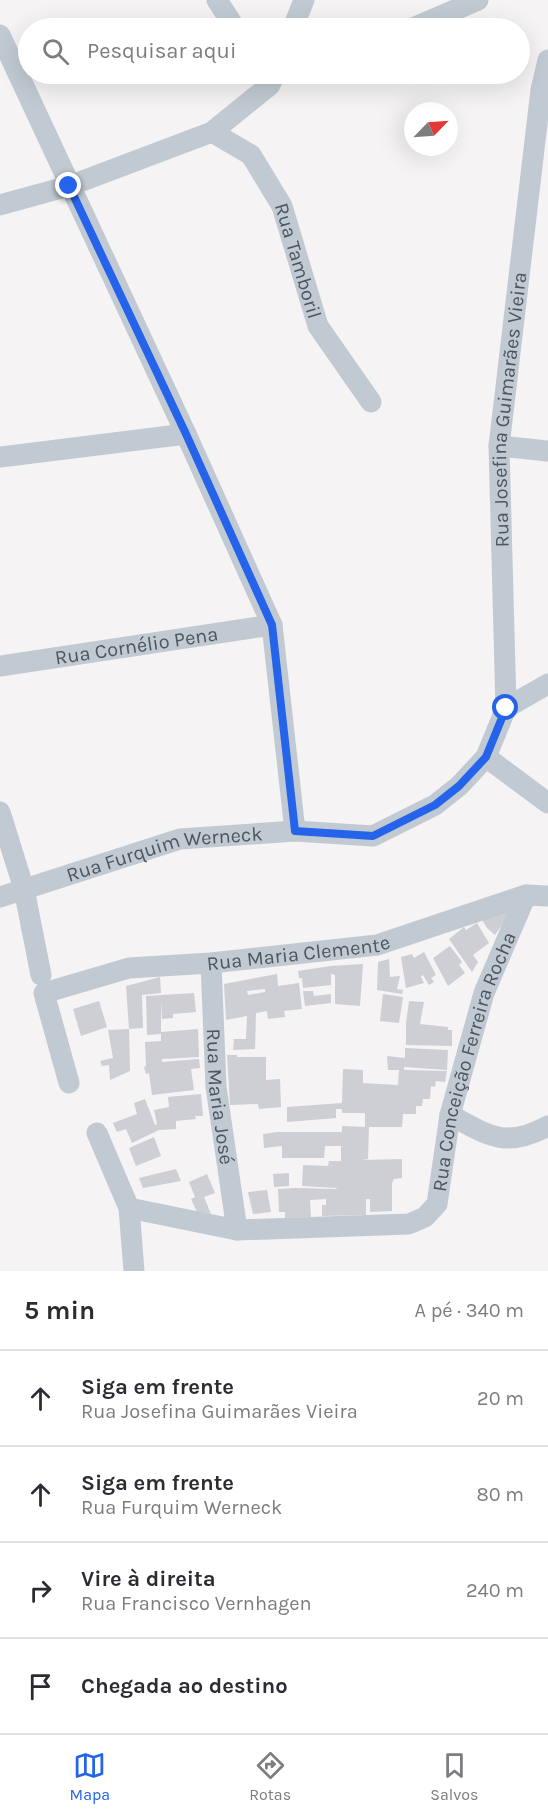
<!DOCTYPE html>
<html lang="pt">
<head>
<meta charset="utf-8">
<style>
  body { margin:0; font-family:Karla,sans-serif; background:#f2f2f3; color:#2b2b33 }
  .compass { position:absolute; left:404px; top:102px; width:54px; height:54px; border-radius:50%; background:#fff; box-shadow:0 6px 24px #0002; rotate:65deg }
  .stop { position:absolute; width:18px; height:18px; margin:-14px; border:4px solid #2563eb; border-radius:50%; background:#fff }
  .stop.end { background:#2563eb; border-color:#fff; box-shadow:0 2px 6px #0008 }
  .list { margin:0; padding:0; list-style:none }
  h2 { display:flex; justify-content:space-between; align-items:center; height:78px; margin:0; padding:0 24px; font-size:26px }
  h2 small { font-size:20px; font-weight:400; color:#7c7c81 }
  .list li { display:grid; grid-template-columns:39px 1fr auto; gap:18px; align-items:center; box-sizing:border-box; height:96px; padding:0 24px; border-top:2px solid #e1e1e2 }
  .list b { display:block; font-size:22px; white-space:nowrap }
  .list p { margin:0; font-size:20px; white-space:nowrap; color:#7c7c81 }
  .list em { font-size:20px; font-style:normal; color:#7c7c81 }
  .icon { flex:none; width:33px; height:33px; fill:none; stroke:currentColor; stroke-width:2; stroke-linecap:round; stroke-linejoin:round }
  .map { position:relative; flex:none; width:548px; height:1271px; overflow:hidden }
  .search { position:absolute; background:#fff; box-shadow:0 6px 24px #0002; left:18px; right:18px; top:18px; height:66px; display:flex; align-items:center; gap:15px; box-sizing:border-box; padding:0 21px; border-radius:33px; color:#7c7c81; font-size:22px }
  .sheet { height:462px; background:#fff }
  nav { display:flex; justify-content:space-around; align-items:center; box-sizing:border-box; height:84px; border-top:2px solid #e1e1e2; background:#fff; font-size:16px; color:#7c7c81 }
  nav a { display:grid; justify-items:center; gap:3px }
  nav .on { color:#2563eb }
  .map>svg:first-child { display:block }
</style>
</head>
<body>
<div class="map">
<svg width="548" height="1271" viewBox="0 0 548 1271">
  <rect width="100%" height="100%" fill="#f5f3f3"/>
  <g fill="#cdcfd5" fill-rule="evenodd">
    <polygon points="512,910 495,935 487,928 481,918"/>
    <polygon points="477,923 489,943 473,955 478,962 472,972 449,939 464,927 466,930"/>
    <polygon points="450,946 462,962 459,965 465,973 448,986 433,958"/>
    <polygon points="424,952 436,975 431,978 434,982 429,985 423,975 421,977 424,983 406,988 401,957 412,954 414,958"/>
    <polygon points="389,959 390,977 400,976 397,989 403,990 402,994 377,990 378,962"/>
    <polygon points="363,964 360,1006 335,1004 335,975 331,974 331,985 303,988 302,978 299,978 298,971 331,966"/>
    <path d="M277,974L278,986L299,983L302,1009L284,1011L285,1017L268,1019L267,1011L256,1013L255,1049L233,1050L234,1039H246L247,1016L226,1020L224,984ZM265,989V992L248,995L247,991Z"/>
    <polygon points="160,977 161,993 142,995 143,1028 129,1029 126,986"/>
    <polygon points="303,991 313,991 314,996 331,994 331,1003 305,1006"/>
    <polygon points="194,993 196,1012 173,1014 173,1018 162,1019 161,1000 161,1034 147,1035 146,996"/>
    <polygon points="383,994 403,997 399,1023 380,1021"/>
    <polygon points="99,1001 107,1027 81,1036 73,1009"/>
    <polygon points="409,1001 424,1002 420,1024 448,1027 448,1030 452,1030 452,1046 406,1045 406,1023"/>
    <polygon points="129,1029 130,1071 110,1080 109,1065 102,1066 100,1061 113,1058 108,1030"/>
    <polygon points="198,1029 199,1057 162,1059 162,1062 199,1059 200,1068 191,1069 194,1090 152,1095 149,1073 146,1074 144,1067 146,1066 145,1042 161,1041 161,1032"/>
    <polygon points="405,1048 448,1050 447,1070 404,1067 404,1070 447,1071 445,1082 436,1081 435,1087 431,1086 430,1099 423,1099 422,1106 416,1106 416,1114 403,1114 402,1127 369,1127 368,1159 362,1160 402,1159 402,1178 394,1179 392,1183 392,1211 370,1212 370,1199 366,1199 366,1215 322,1216 322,1205 326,1205 326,1199 310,1200 311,1217 285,1218 285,1212 279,1212 278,1189 296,1188 336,1189 337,1188 302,1186 303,1165 328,1166 329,1161 341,1161 341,1146 325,1146 324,1158 282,1158 282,1146 264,1148 263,1134 277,1132 342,1132 342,1126 365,1127 365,1113 342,1113 342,1109 336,1109 336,1118 287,1122 287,1107 342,1103 343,1069 363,1070 363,1083 398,1085 399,1070 388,1070 387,1056 405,1058"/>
    <polygon points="227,1055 237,1055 237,1057 266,1057 266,1080 280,1079 281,1107 259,1109 258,1104 230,1105"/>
    <polygon points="201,1094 203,1116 195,1116 196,1119 176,1121 176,1129 159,1130 132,1143 126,1129 117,1132 113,1123 137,1114 134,1103 145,1099 155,1125 157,1124 154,1110 169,1107 168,1097"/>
    <polygon points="154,1137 161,1156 136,1166 129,1148"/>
    <polygon points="176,1169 181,1181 143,1188 139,1178"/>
    <polygon points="289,1173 289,1186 274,1187 273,1174"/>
    <polygon points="207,1174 215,1193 204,1197 211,1214 197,1212 191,1199 195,1197 189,1182"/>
    <polygon points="267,1190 271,1212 253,1214 248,1192"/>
  </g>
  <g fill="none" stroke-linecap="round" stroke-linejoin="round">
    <g stroke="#c1cad2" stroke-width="21">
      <polyline points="217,0 235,28"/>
      <polyline points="293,28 304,0"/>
      <polyline points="413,28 478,0"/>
      <polyline points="0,35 186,434 272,625 295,831"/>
      <path id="s1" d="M212,132L251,155L282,206L318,326L371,402"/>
      <polyline points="0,205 69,186 212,132 270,85 275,74"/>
      <polyline points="499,446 548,451"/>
      <polyline points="0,457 186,434"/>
      <path id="s2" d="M0,666L272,625"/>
      <polyline points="506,708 548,684"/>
      <polyline points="486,757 548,803"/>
      <polyline points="0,812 24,889 41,975"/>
      <path id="s3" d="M0,897L180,839L295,831L373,836L435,805L459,786L486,757L506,708L499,446L541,90L548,60"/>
      <path id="s4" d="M211,963L216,1087L237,1230"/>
      <path id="s5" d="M69,1083L44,993L129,968L211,963L377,945L526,895L548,896"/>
      <path d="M450,1115C489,1136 506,1149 548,1126"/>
      <polyline points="97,1133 129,1208 134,1271"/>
      <path id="s6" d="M129,1208L237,1230L409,1224L425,1217L437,1204L450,1115L484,993L526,895"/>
    </g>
  </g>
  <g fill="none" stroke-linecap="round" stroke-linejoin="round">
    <polyline stroke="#2563eb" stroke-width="8" points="69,186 186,434 272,625 295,831 373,836 435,805 459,786 486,757 506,708"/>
  </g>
  <g text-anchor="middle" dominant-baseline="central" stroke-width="4.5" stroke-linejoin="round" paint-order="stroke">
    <g font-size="20" fill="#4a5661" stroke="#fff">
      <text stroke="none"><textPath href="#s1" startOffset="162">Rua Tamboril</textPath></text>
      <text stroke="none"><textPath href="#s3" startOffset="874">Rua Josefina Guimarães Vieira</textPath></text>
      <text stroke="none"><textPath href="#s2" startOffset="138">Rua Cornélio Pena</textPath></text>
      <text stroke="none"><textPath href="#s3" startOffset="171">Rua Furquim Werneck</textPath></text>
      <text stroke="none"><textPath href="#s5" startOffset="352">Rua Maria Clemente</textPath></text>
      <text stroke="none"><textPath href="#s6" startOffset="465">Rua Conceição Ferreira Rocha</textPath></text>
      <text stroke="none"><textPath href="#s4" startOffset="134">Rua Maria José</textPath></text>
    </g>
  </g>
</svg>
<svg class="compass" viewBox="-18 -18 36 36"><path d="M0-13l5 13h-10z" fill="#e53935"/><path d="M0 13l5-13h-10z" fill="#7c7c81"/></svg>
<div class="stop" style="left:506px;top:708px"></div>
<div class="stop end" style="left:69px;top:186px"></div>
<div class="search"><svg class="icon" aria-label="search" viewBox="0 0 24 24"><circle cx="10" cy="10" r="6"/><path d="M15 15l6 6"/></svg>Pesquisar aqui</div>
</div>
<section class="sheet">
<h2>5 min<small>A pé · 340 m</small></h2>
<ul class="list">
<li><svg class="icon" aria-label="ahead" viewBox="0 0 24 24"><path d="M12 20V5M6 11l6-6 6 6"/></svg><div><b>Siga em frente</b><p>Rua Josefina Guimarães Vieira</p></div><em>20 m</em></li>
<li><svg class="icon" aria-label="ahead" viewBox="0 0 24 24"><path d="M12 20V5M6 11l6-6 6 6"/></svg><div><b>Siga em frente</b><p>Rua Furquim Werneck</p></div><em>80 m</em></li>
<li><svg class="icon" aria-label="right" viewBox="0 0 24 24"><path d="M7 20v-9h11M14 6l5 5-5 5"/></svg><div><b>Vire à direita</b><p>Rua Francisco Vernhagen</p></div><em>240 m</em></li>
<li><svg class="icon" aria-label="arrive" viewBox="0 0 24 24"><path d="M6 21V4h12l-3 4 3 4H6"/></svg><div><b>Chegada ao destino</b></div></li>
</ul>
</section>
<nav>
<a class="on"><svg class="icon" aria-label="map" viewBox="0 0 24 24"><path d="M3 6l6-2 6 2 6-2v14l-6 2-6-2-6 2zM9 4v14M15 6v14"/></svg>Mapa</a>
<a><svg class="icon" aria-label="directions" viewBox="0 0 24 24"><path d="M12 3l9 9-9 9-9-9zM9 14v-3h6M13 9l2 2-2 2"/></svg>Rotas</a>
<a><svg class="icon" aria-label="saved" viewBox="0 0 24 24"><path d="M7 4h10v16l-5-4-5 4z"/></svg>Salvos</a>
</nav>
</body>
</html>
